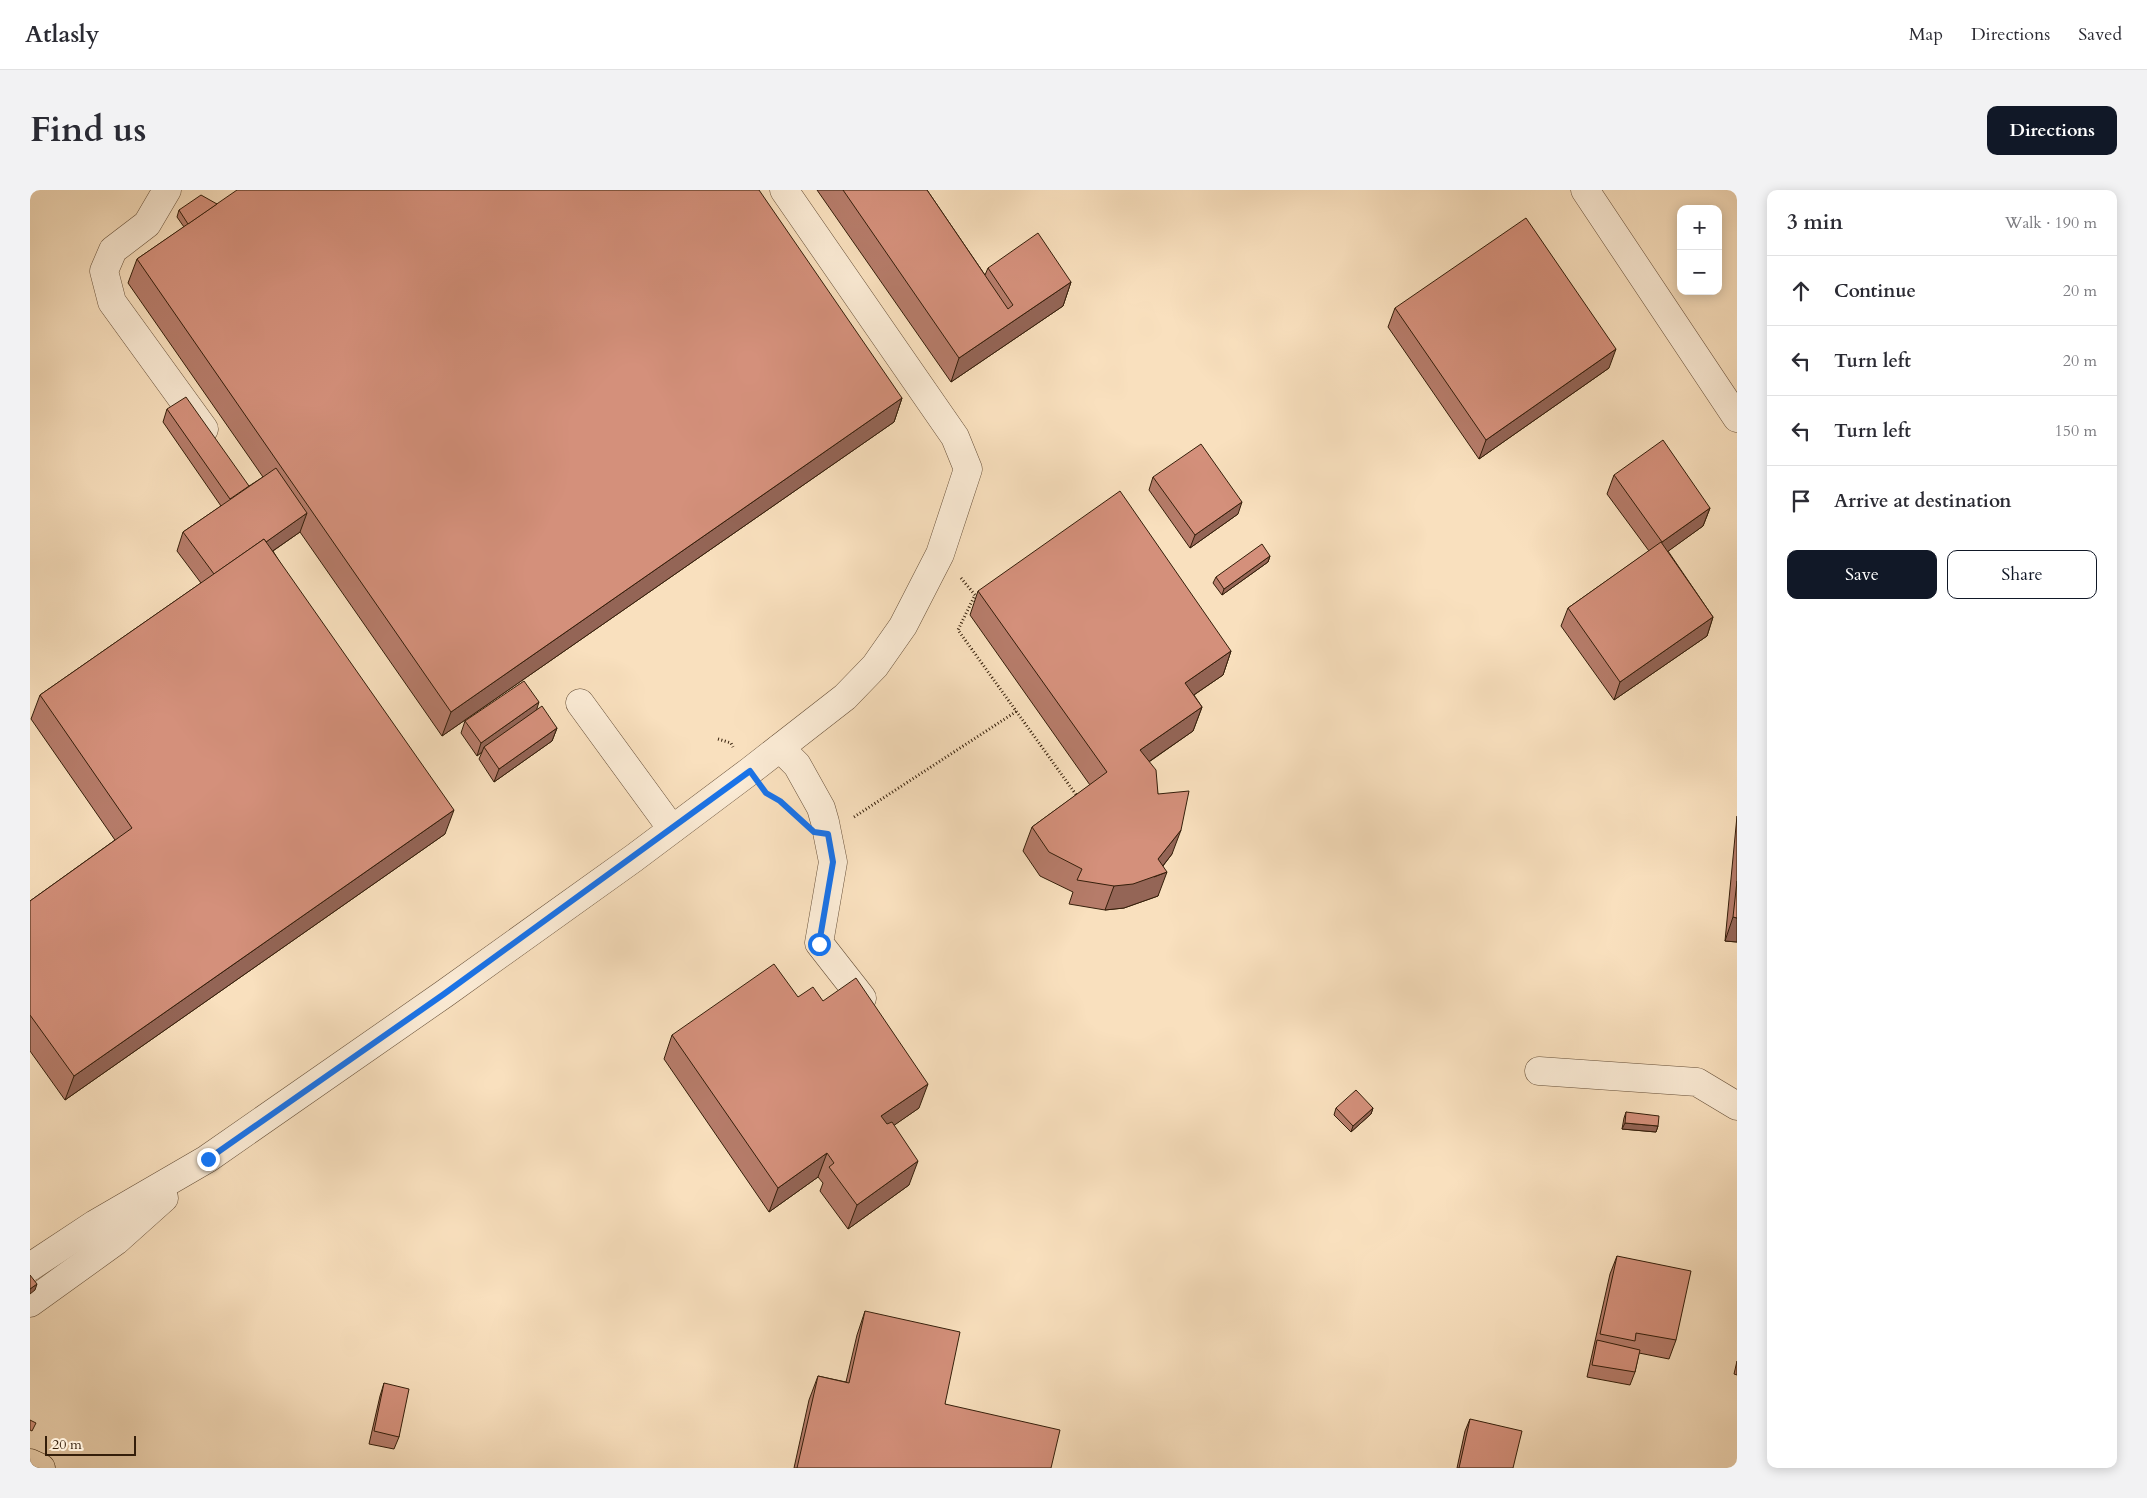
<!DOCTYPE html>
<html lang="en">
<head>
<meta charset="utf-8">
<style>
  body { margin:0; font-family:Cardo,serif; background:#f2f2f3; color:#2b2b33 }
  .controls { position:absolute; right:15px; top:15px; display:grid; overflow:hidden; border-radius:10px; box-shadow:0 2px 12px #0003 }
  .controls button { width:45px; height:45px; display:grid; place-items:center; padding:0; border:0; border-bottom:1px solid #e1e1e2; background:#fff; color:#2b2b33; font:25px sans-serif }
  .scale { position:absolute; left:15px; bottom:12px; width:91px; box-sizing:border-box; padding-left:5px; border:2px solid #341e0a; border-top:0; font-size:14px; line-height:18px; white-space:nowrap; color:#341e0a; -webkit-text-stroke:4px #fbebd5; paint-order:stroke }
  .stop { position:absolute; width:15px; height:15px; margin:-11px; border:4px solid #1a73e8; border-radius:50%; background:#fff }
  .stop.end { background:#1a73e8; border-color:#fff; box-shadow:0 1px 5px #0008 }
  .list { margin:0; padding:0; list-style:none }
  h2 { display:flex; justify-content:space-between; align-items:center; height:65px; margin:0; padding:0 20px; font-size:21px }
  h2 small { font-size:16px; font-weight:400; color:#7c7c81 }
  .list li { display:grid; grid-template-columns:32px 1fr auto; gap:15px; align-items:center; box-sizing:border-box; height:70px; padding:0 20px; border-top:1px solid #e1e1e2 }
  .list b { display:block; font-size:19px; white-space:nowrap }
  .list em { font-size:16px; font-style:normal; color:#7c7c81 }
  .actions { display:flex; gap:10px; padding:15px 20px }
  .actions a { flex:1; padding:11px 0; border:1px solid #111827; border-radius:10px; text-align:center; font-size:18px; color:#111827 }
  .actions .main { background:#111827; color:#fff }
  .icon { flex:none; width:28px; height:28px; fill:none; stroke:currentColor; stroke-width:2; stroke-linecap:round; stroke-linejoin:round }
  .map { position:relative; flex:none; width:1707px; height:1278px; overflow:hidden; border-radius:10px }
  header { display:flex; align-items:center; gap:30px; box-sizing:border-box; height:70px; padding:0 25px; background:#fff; border-bottom:1px solid #e1e1e2 }
  header strong { font-size:24px }
  nav { display:flex; gap:28px; margin-inline-start:auto; font-size:18px }
  .intro { display:flex; align-items:center; justify-content:space-between; box-sizing:border-box; height:120px; padding:0 30px }
  h1 { margin:0; font-size:35px }
  .button { padding:12px 22px; border-radius:10px; background:#111827; color:#fff; font-size:18px; font-weight:700 }
  main { display:flex; gap:30px; padding:0 30px }
  aside { flex:1; background:#fff; border-radius:10px; box-shadow:0 2px 12px #0003 }
  .map>svg:first-child { display:block }
</style>
</head>
<body>
<header>
<strong>Atlasly</strong>
<nav><a>Map</a><a>Directions</a><a>Saved</a></nav>
</header>
<div class="intro"><h1>Find us</h1><a class="button">Directions</a></div>
<main>
<div class="map">
<svg width="1707" height="1278" viewBox="0 0 1707 1278">
  <rect width="100%" height="100%" fill="#f9e0be"/>
  <filter id="stains"><feTurbulence type="fractalNoise" baseFrequency=".004" numOctaves="4"/><feColorMatrix values="0 0 0 0 .2 0 0 0 0 .09 0 0 0 0 .02 0 0 0 .5 -.17"/></filter>
  <radialGradient id="worn" r=".72"><stop offset=".6" stop-color="#630" stop-opacity="0"/><stop offset="1" stop-color="#630" stop-opacity=".3"/></radialGradient>
  <g fill="none" stroke-linecap="round" stroke-linejoin="round">
    <g stroke="#654e37" stroke-width="29">
      <g id="minor">
        <polyline points="137,0 117,34 83,60 74,81 82,112 174,239"/>
        <polyline points="1555,0 1707,228"/>
        <polyline points="550,513 642,639"/>
        <polyline points="750,558 767,575 791,618 795,632 803,672 789,753 832,808"/>
        <polyline points="1509,881 1667,892 1707,916"/>
        <polyline points="0,1077 65,1034 177,969 414,804 604,668 720,581 815,507 845,476 873,436 910,364 938,279 925,247 754,0"/>
        <polyline points="0,1113 86,1051 134,1008"/>
      </g>
    </g>
    <g stroke="#341e0a" stroke-width="29">
      <polyline id="major" points="0,1273 11,1278"/>
    </g>
    <g stroke="#341e0a" stroke-width="3" stroke-dasharray="1 2.5" stroke-linecap="butt">
      <polyline points="931,388 945,405 928,440 1047,606"/>
      <polyline points="688,549 701,553 703,557"/>
      <polyline points="738,604 752,612"/>
      <polyline points="824,627 987,521"/>
    </g>
    <use href="#minor" stroke="#fbebd5" stroke-width="28"/>
    <use href="#major" stroke="#f9e0be" stroke-width="28"/>
  </g>
  <g fill="#b67c6a" stroke="#341e0a">
    <polygon points="787,0 897,0 955,85 958,78 1041,92 1033,116 921,192"/>
    <polygon points="187,14 872,208 864,232 412,546 270,342 243,361 415,644 35,910 0,861 0,711 85,650 1,529 10,505 171,393 147,361 153,342 191,316 133,232 137,219 219,296 233,287 98,93 107,69 154,37 147,27 149,20"/>
    <polygon points="1365,118 1579,178 1449,269 1358,137"/>
    <polygon points="1584,285 1680,318 1673,336 1638,361 1683,427 1677,446 1584,510 1531,436 1538,418 1619,361 1577,304"/>
    <polygon points="1123,287 1208,324 1160,358 1119,300"/>
    <polygon points="1240,366 1238,372 1192,405 1183,393 1186,387"/>
    <polygon points="948,401 1201,461 1193,485 1164,505 1172,517 1163,541 1119,572 1128,604 1142,664 1133,676 1128,706 1094,718 1075,720 1039,714 1043,702 1010,686 993,661 1002,637 1060,595 940,425"/>
    <polygon points="506,520 527,538 522,551 464,592 449,569 452,562 447,566 431,543 435,531"/>
    <polygon points="1707,626 1707,752 1695,751"/>
    <polygon points="768,807 793,811 889,918 864,935 879,995 818,1039 790,1001 793,993 788,987 739,1022 634,869 642,845"/>
    <polygon points="1306,918 1343,918 1341,924 1321,942 1304,925"/>
    <polygon points="1596,922 1628,936 1626,942 1592,939 1594,928"/>
    <polygon points="1587,1066 1646,1150 1639,1169 1609,1163 1605,1182 1600,1195 1557,1187 1580,1084"/>
    <polygon points="835,1121 915,1214 1021,1278 764,1278 779,1210 788,1186 816,1192 827,1145"/>
    <polygon points="1707,1171 1707,1185 1704,1184"/>
    <polygon points="354,1193 369,1247 364,1259 339,1254 350,1206"/>
    <polygon points="1440,1229 1483,1278 1427,1278 1435,1241"/>
  </g>
  <g fill="#946556" stroke="#341e0a">
    <polygon points="1041,92 1033,116 921,192 929,168"/>
    <polygon points="1586,159 1579,178 1449,269 1456,250"/>
    <polygon points="872,208 864,232 412,546 421,522"/>
    <polygon points="1212,312 1208,324 1160,358 1165,345"/>
    <polygon points="1680,318 1673,336 1626,370 1632,352"/>
    <polygon points="277,323 270,342 179,405 186,387"/>
    <polygon points="1240,366 1238,372 1192,405 1194,399"/>
    <polygon points="1683,427 1677,446 1584,510 1590,492"/>
    <polygon points="1201,461 1193,485 1146,517 1155,493"/>
    <polygon points="509,512 505,525 454,557 452,562 447,566 451,553"/>
    <polygon points="1172,517 1163,541 1101,584 1110,560"/>
    <polygon points="527,538 522,551 464,592 469,579"/>
    <polygon points="424,620 415,644 35,910 44,886"/>
    <polygon points="1151,640 1142,664 1124,687 1137,682 1128,706 1094,718 1075,720 1084,696 1128,669"/>
    <polygon points="1703,727 1707,728 1707,752 1695,751"/>
    <polygon points="898,894 889,918 843,950 851,926"/>
    <polygon points="1343,918 1341,924 1321,942 1323,936"/>
    <polygon points="1595,933 1628,936 1626,942 1592,939"/>
    <polygon points="797,963 788,987 739,1022 748,998"/>
    <polygon points="888,971 879,995 818,1039 827,1015"/>
    <polygon points="7,1094 5,1100 0,1104 0,1099"/>
  </g>
  <g fill="#d4907b" stroke="#341e0a">
    <polygon points="207,0 729,0 872,208 421,522 107,69"/>
    <polygon points="813,0 897,0 978,119 983,115 958,78 1008,43 1041,92 929,168"/>
    <polygon points="171,5 187,14 158,34 149,20"/>
    <polygon points="1496,28 1586,159 1456,250 1365,118"/>
    <polygon points="156,207 219,296 200,309 137,219"/>
    <polygon points="1633,250 1680,318 1632,352 1584,285"/>
    <polygon points="1171,254 1212,312 1165,345 1123,287"/>
    <polygon points="246,278 277,323 236,352 234,349 184,384 153,342"/>
    <polygon points="1090,301 1201,461 1155,493 1172,517 1110,560 1126,580 1128,604 1159,601 1151,640 1128,669 1137,682 1103,694 1084,696 1047,690 1052,679 1019,662 1002,637 1077,582 948,401"/>
    <polygon points="234,349 424,620 44,886 0,825 0,711 102,638 10,505"/>
    <polygon points="1631,352 1683,427 1590,492 1538,418"/>
    <polygon points="1232,354 1240,366 1194,399 1186,387"/>
    <polygon points="494,491 509,512 451,553 435,531"/>
    <polygon points="512,516 527,538 469,579 454,557"/>
    <polygon points="1707,691 1707,728 1703,727"/>
    <polygon points="744,774 768,807 783,797 793,811 826,788 898,894 851,926 857,934 862,932 888,971 827,1015 799,977 804,973 797,963 748,998 642,845"/>
    <polygon points="1326,900 1343,918 1323,936 1306,918"/>
    <polygon points="1596,922 1629,926 1628,936 1595,933"/>
    <polygon points="1587,1066 1661,1081 1646,1150 1606,1143 1605,1151 1570,1144"/>
    <polygon points="0,1085 7,1094 0,1099"/>
    <polygon points="835,1121 930,1142 915,1214 1030,1240 1021,1278 767,1278 788,1186 819,1193"/>
    <polygon points="1567,1150 1610,1160 1605,1182 1562,1175"/>
    <polygon points="354,1193 379,1199 369,1247 344,1241"/>
    <polygon points="1440,1229 1492,1241 1483,1278 1429,1278"/>
    <polygon points="0,1230 6,1233 2,1241 0,1240"/>
  </g>
  <g fill="none" stroke-linecap="round" stroke-linejoin="round">
    <polyline stroke="#1a73e8" stroke-width="6" points="178,969 414,804 720,581 736,603 750,611 784,642 798,644 803,672 789,754"/>
  </g>
  <rect width="100%" height="100%" filter="url(#stains)"/>
  <rect width="100%" height="100%" fill="url(#worn)"/>
</svg>
<div class="controls">
<button>+</button>
<button>−</button>
</div>
<div class="scale">20 m</div>
<div class="stop" style="left:789px;top:754px"></div>
<div class="stop end" style="left:178px;top:969px"></div>
</div>
<aside>
<h2>3 min<small>Walk · 190 m</small></h2>
<ul class="list">
<li><svg class="icon" aria-label="ahead" viewBox="0 0 24 24"><path d="M12 20V5M6 11l6-6 6 6"/></svg><div><b>Continue</b></div><em>20 m</em></li>
<li><svg class="icon" aria-label="left" viewBox="0 0 24 24"><path d="M17 20v-9H6M10 6l-5 5 5 5"/></svg><div><b>Turn left</b></div><em>20 m</em></li>
<li><svg class="icon" aria-label="left" viewBox="0 0 24 24"><path d="M17 20v-9H6M10 6l-5 5 5 5"/></svg><div><b>Turn left</b></div><em>150 m</em></li>
<li><svg class="icon" aria-label="arrive" viewBox="0 0 24 24"><path d="M6 21V4h12l-3 4 3 4H6"/></svg><div><b>Arrive at destination</b></div></li>
</ul>
<div class="actions"><a class="main">Save</a><a>Share</a></div>
</aside>
</main>
</body>
</html>
